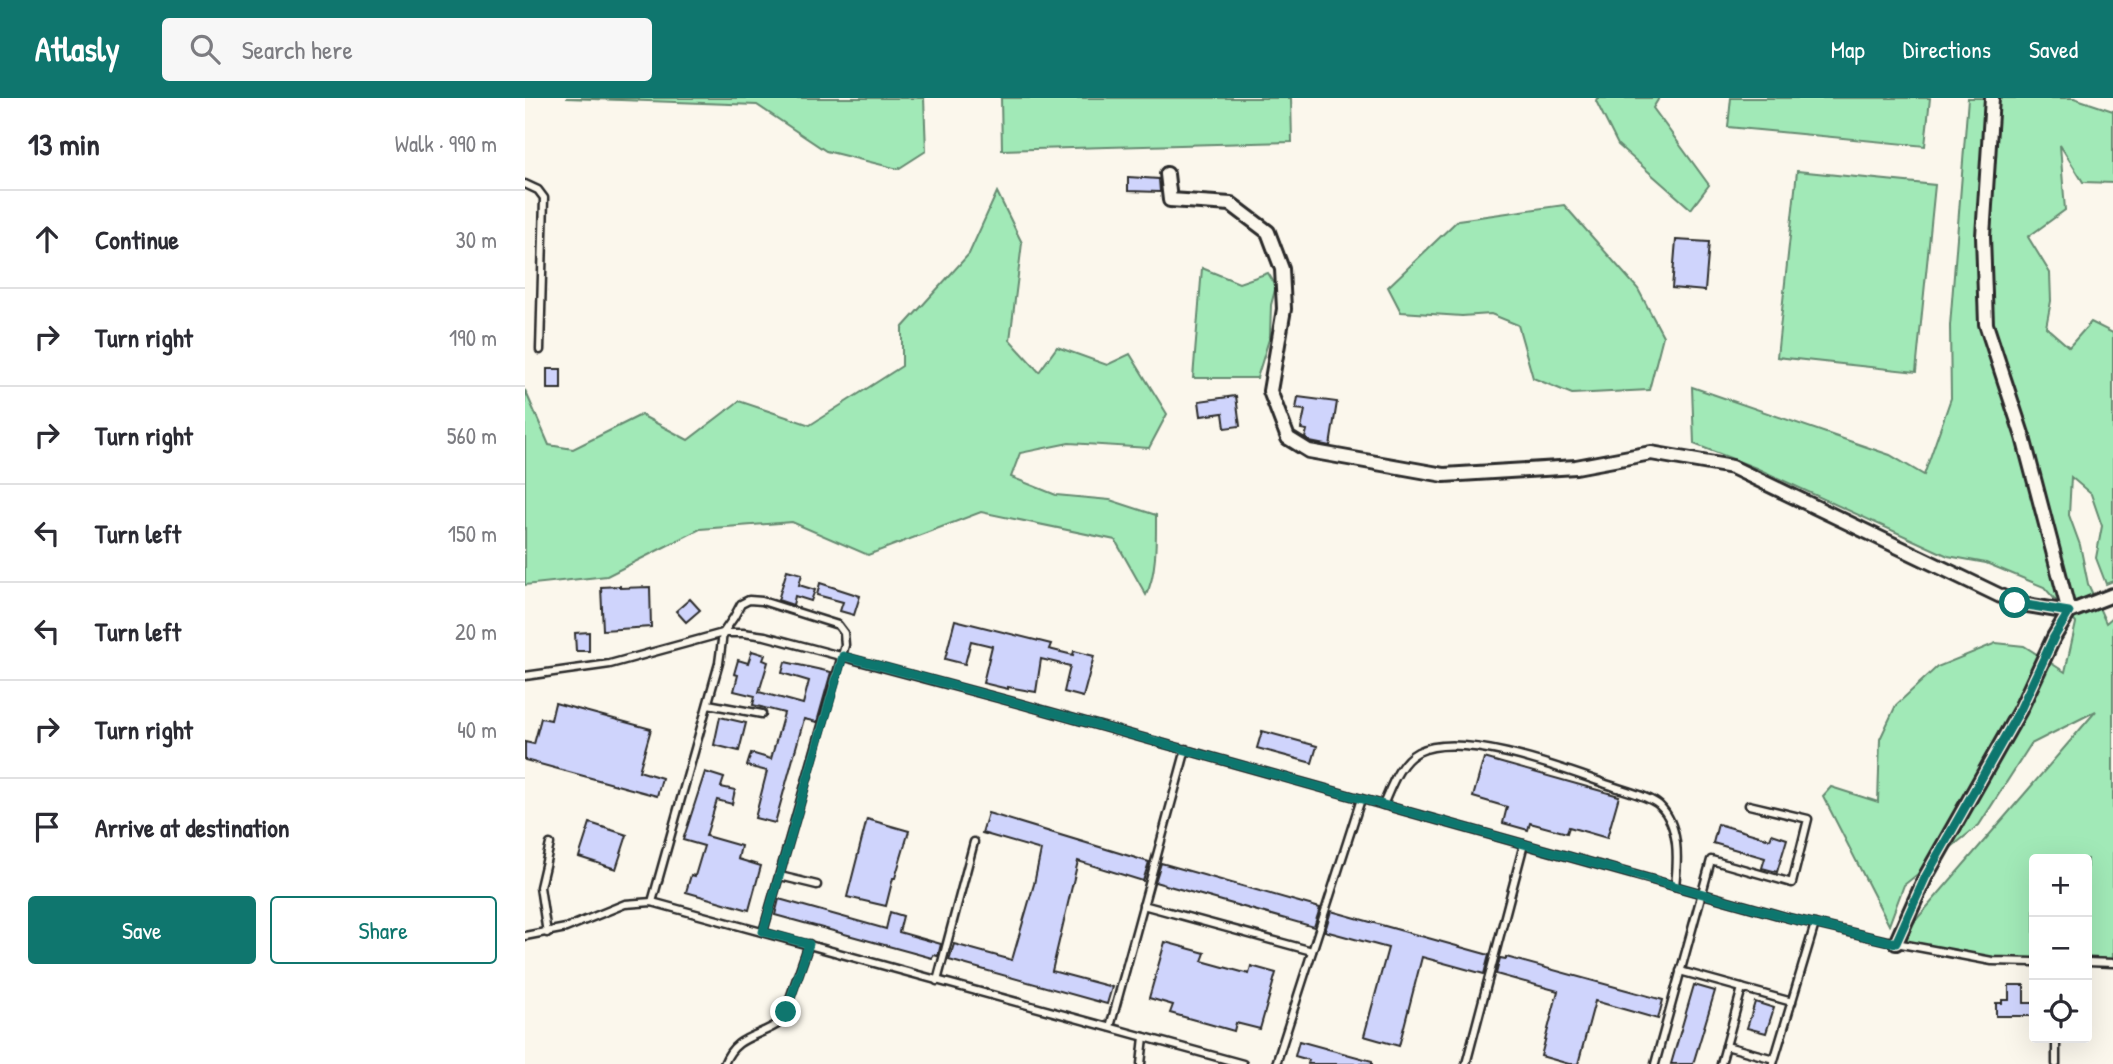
<!DOCTYPE html>
<html lang="en">
<head>
<meta charset="utf-8">
<style>
  body { margin:0; font-family:"Patrick Hand",sans-serif; background:#f7f7f7; color:#2b2b33 }
  .controls { position:absolute; right:21px; bottom:21px; display:grid; overflow:hidden; border-radius:7px; box-shadow:0 7px 28px #0002 }
  .controls button { width:63px; height:63px; display:grid; place-items:center; padding:0; border:0; border-bottom:2px solid #e1e1e2; background:#fff; color:#2b2b33; font:35px sans-serif }
  .stop { position:absolute; width:21px; height:21px; margin:-16px; border:5px solid #0f766e; border-radius:50%; background:#fff }
  .stop.end { background:#0f766e; border-color:#fff; box-shadow:0 2px 7px #0008 }
  .list { margin:0; padding:0; list-style:none }
  h2 { display:flex; justify-content:space-between; align-items:center; height:91px; margin:0; padding:0 28px; font-size:30px }
  h2 small { font-size:23px; font-weight:400; color:#7c7c81 }
  .list li { display:grid; grid-template-columns:46px 1fr auto; gap:21px; align-items:center; box-sizing:border-box; height:98px; padding:0 28px; border-top:2px solid #e1e1e2 }
  .list b { display:block; font-size:26px; white-space:nowrap }
  .list em { font-size:23px; font-style:normal; color:#7c7c81 }
  .actions { display:flex; gap:14px; padding:21px 28px }
  .actions a { flex:1; padding:16px 0; border:2px solid #0f766e; border-radius:7px; text-align:center; font-size:24px; color:#0f766e }
  .actions .main { background:#0f766e; color:#fff }
  .icon { flex:none; width:38px; height:38px; fill:none; stroke:currentColor; stroke-width:2; stroke-linecap:round; stroke-linejoin:round }
  .map { position:relative; flex:none; width:1588px; height:966px; overflow:hidden }
  header { display:flex; align-items:center; gap:42px; box-sizing:border-box; height:98px; padding:0 35px; background:#0f766e; color:#fff }
  header strong { font-size:33px }
  nav { display:flex; gap:38px; margin-inline-start:auto; font-size:24px }
  .search { width:490px; height:63px; background:#f7f7f7; display:flex; align-items:center; gap:18px; box-sizing:border-box; padding:0 24px; border-radius:7px; color:#7c7c81; font-size:26px }
  main { display:flex }
  aside { flex:1; background:#fff }
  .map>svg:first-child { display:block }
</style>
</head>
<body>
<header>
<strong>Atlasly</strong>
<div class="search"><svg class="icon" aria-label="search" viewBox="0 0 24 24"><circle cx="10" cy="10" r="6"/><path d="M15 15l6 6"/></svg>Search here</div>
<nav><a>Map</a><a>Directions</a><a>Saved</a></nav>
</header>
<main>
<aside>
<h2>13 min<small>Walk · 990 m</small></h2>
<ul class="list">
<li><svg class="icon" aria-label="ahead" viewBox="0 0 24 24"><path d="M12 20V5M6 11l6-6 6 6"/></svg><div><b>Continue</b></div><em>30 m</em></li>
<li><svg class="icon" aria-label="right" viewBox="0 0 24 24"><path d="M7 20v-9h11M14 6l5 5-5 5"/></svg><div><b>Turn right</b></div><em>190 m</em></li>
<li><svg class="icon" aria-label="right" viewBox="0 0 24 24"><path d="M7 20v-9h11M14 6l5 5-5 5"/></svg><div><b>Turn right</b></div><em>560 m</em></li>
<li><svg class="icon" aria-label="left" viewBox="0 0 24 24"><path d="M17 20v-9H6M10 6l-5 5 5 5"/></svg><div><b>Turn left</b></div><em>150 m</em></li>
<li><svg class="icon" aria-label="left" viewBox="0 0 24 24"><path d="M17 20v-9H6M10 6l-5 5 5 5"/></svg><div><b>Turn left</b></div><em>20 m</em></li>
<li><svg class="icon" aria-label="right" viewBox="0 0 24 24"><path d="M7 20v-9h11M14 6l5 5-5 5"/></svg><div><b>Turn right</b></div><em>40 m</em></li>
<li><svg class="icon" aria-label="arrive" viewBox="0 0 24 24"><path d="M6 21V4h12l-3 4 3 4H6"/></svg><div><b>Arrive at destination</b></div></li>
</ul>
<div class="actions"><a class="main">Save</a><a>Share</a></div>
</aside>
<div class="map">
<svg width="1588" height="966" viewBox="0 0 1588 966">
  <rect width="100%" height="100%" fill="#fbf7ec"/>
  <filter id="ink" filterUnits="userSpaceOnUse"><feTurbulence type="fractalNoise" baseFrequency=".0143" numOctaves="2"/><feDisplacementMap in="SourceGraphic" scale="14" xChannelSelector="R" yChannelSelector="G"/><feConvolveMatrix kernelMatrix="1 2 1 2 8 2 1 2 1" color-interpolation-filters="sRGB"/></filter>
  <g filter="url(#ink)">
    <g fill="#a1e9b7" stroke="#668a71" stroke-width="2">
      <polygon points="41,0 399,0 401,53 373,71 301,53 232,7"/>
      <polygon points="476,0 766,0 767,44 477,52"/>
      <polygon points="1072,0 1134,0 1128,10 1184,87 1166,111 1093,47 1071,3"/>
      <polygon points="1206,0 1405,0 1400,48 1203,29"/>
      <polygon points="1443,0 1549,0 1588,13 1588,85 1558,84 1535,47 1540,112 1503,139 1525,175 1526,203 1521,229 1544,249 1566,224 1588,235 1588,483 1581,486 1571,460 1577,428 1566,396 1546,379 1544,417 1555,447 1563,486 1581,525 1588,519 1588,865 1562,864 1562,761 1509,761 1509,864 1467,863 1371,845 1571,613 1506,646 1454,727 1379,787 1364,827 1298,698 1306,689 1353,704 1355,641 1371,607 1412,569 1471,545 1499,548 1540,574 1551,525 1519,489 1461,465 1423,458 1231,370 1169,346 1167,289 1365,357 1399,377 1426,300 1425,228"/>
      <polygon points="1272,73 1410,87 1391,274 1252,259"/>
      <path d="M472,94L497,145L485,242L514,274L532,249L582,267L605,256L642,316L624,350L544,345L495,355L486,379L531,397L585,402L631,417C631,441 632,476 621,497L590,442L456,414L343,457L267,424L175,431L82,478L0,487V292L24,347L48,351L116,317L163,342L214,303L285,327L377,268V230L444,156Z"/>
      <polygon points="1039,107 1113,191 1138,238 1124,292 1047,296 1008,280 993,227 966,216 937,218 876,214 863,189 933,122"/>
      <polygon points="677,170 714,185 743,175 751,188 746,207 745,238 732,280 668,280"/>
    </g>
    <g fill="#cfd4fc" stroke="#2b2b2b" stroke-width="2">
      <polygon points="603,79 634,81 635,94 603,93"/>
      <polygon points="1151,142 1184,144 1180,193 1147,190"/>
      <rect x="22" y="271" width="14" height="20"/>
      <polygon points="711,298 715,328 700,330 698,315 676,318 674,303"/>
      <polygon points="773,299 812,304 805,348 785,344 780,340 782,332 776,331 780,312 771,311"/>
      <polygon points="262,472 277,476 274,487 290,492 286,503 270,498 268,507 253,502"/>
      <polygon points="295,485 335,498 329,517 315,513 318,504 292,497"/>
      <polygon points="95,488 95,490 125,489 126,529 78,532 76,489"/>
      <polygon points="165,501 175,512 161,524 151,513"/>
      <polygon points="430,522 526,546 524,551 548,557 549,553 569,558 558,599 539,594 545,568 516,561 511,594 483,589 483,591 458,585 467,548 446,543 440,566 420,561"/>
      <polygon points="64,534 64,553 51,553 50,535"/>
      <polygon points="227,553 240,557 238,562 243,564 234,594 278,606 284,583 257,575 260,564 306,574 292,624 279,621 250,725 230,720 242,673 222,668 226,655 246,661 259,615 228,607 230,598 209,593 213,577 209,576 213,562 223,565"/>
      <polygon points="30,605 126,631 114,673 137,680 132,698 0,662 0,644 9,646 16,620 26,622"/>
      <polygon points="195,619 221,625 214,653 189,647"/>
      <polygon points="737,633 792,648 787,665 732,650"/>
      <polygon points="959,660 1094,698 1082,740 1044,729 1042,735 1005,725 1003,732 978,725 982,709 948,699"/>
      <polygon points="180,674 199,680 196,689 210,692 207,706 192,702 181,738 216,748 213,761 236,768 224,812 161,794 166,777 170,778 179,748 158,742"/>
      <polygon points="463,715 624,764 618,783 553,763 527,873 587,889 582,906 424,862 429,846 487,862 509,786 516,752 457,735"/>
      <polygon points="342,721 384,733 370,780 368,780 361,808 322,799"/>
      <polygon points="65,725 102,737 91,771 54,759"/>
      <polygon points="1193,726 1245,741 1247,736 1262,741 1252,774 1237,770 1240,760 1188,745"/>
      <polygon points="636,765 795,810 789,829 630,784"/>
      <polygon points="254,801 361,831 365,814 378,818 374,834 416,846 413,858 408,857 407,860 250,817"/>
      <polygon points="806,813 964,857 959,876 897,859 874,948 839,938 863,850 800,833"/>
      <polygon points="640,844 680,855 677,863 724,876 726,868 751,875 735,931 711,925 709,933 645,915 648,907 624,900"/>
      <polygon points="981,859 1138,902 1133,921 1070,903 1053,966 1044,966 1016,958 1033,893 971,876 975,860 981,861"/>
      <polygon points="1169,887 1190,893 1168,966 1146,966"/>
      <polygon points="1484,887 1499,887 1499,905 1509,905 1509,918 1471,918 1471,905 1477,905 1477,902 1484,902"/>
      <polygon points="1230,904 1249,910 1241,935 1222,930"/>
      <polygon points="774,943 847,963 847,966 783,966 784,962 770,958"/>
    </g>
    <g fill="none" stroke-linecap="round" stroke-linejoin="round">
      <g stroke="#2b2b2b" stroke-width="11">
        <g id="service">
          <polyline points="0,86 13,92 19,100 15,252"/>
          <polyline points="0,578 85,566 198,535 218,535 240,538 496,606 1264,820 1371,845 1467,863 1509,864"/>
          <polyline points="183,606 237,616"/>
          <path d="M858,707C866,689 874,664 893,654C936,632 1039,671 1084,687C1097,692 1124,698 1134,707C1155,727 1153,761 1150,788"/>
          <polyline points="255,778 292,787"/>
          <polyline points="127,804 194,565 198,535 209,519 216,506 224,502 237,503 313,527 319,535 320,547 238,834"/>
          <polyline points="618,807 787,853"/>
          <polyline points="22,835 15,789 25,746"/>
          <polyline points="0,838 41,830 100,806 127,804 718,966"/>
          <polyline points="1562,864 1588,865"/>
          <polyline points="1155,873 1267,904"/>
          <polyline points="412,883 449,744"/>
          <polyline points="585,929 661,651"/>
          <polyline points="1201,948 1249,961"/>
          <path d="M199,966C211,936 234,940 257,923L284,846"/>
          <polyline points="616,966 619,939"/>
          <polyline points="751,966 836,701"/>
          <polyline points="941,966 999,746"/>
          <polyline points="1130,966 1186,762 1267,785 1283,721 1224,707"/>
          <polyline points="1196,966 1217,890"/>
          <polyline points="1248,966 1290,826"/>
          <polyline points="1531,966 1531,940"/>
        </g>
      </g>
      <g stroke="#2b2b2b" stroke-width="18">
        <g id="minor">
          <polyline points="642,76 645,102 706,106 743,134 757,171 759,211 745,293 763,340 784,353 919,377 1051,369 1126,355 1207,369 1490,505 1544,514 1588,497"/>
          <polyline points="1371,845 1401,778 1495,612 1529,539 1544,514 1498,339 1461,226 1458,138 1467,0"/>
        </g>
      </g>
      <use href="#service" stroke="#fbf7ec" stroke-width="6"/>
      <use href="#minor" stroke="#fbf7ec" stroke-width="12"/>
    </g>
  </g>
  <g fill="none" stroke-linecap="round" stroke-linejoin="round" filter="url(#ink)">
    <polyline stroke="#0f766e" stroke-width="9" points="261,914 284,846 238,834 318,558 496,606 1264,820 1371,845 1401,778 1495,612 1529,539 1544,514 1490,505"/>
  </g>
</svg>
<div class="controls">
<button>+</button>
<button>−</button>
<button><svg class="icon" aria-label="locate" viewBox="0 0 24 24"><circle cx="12" cy="12" r="6"/><path d="M12 2v4M12 18v4M2 12h4M18 12h4"/></svg></button>
</div>
<div class="stop" style="left:1490px;top:505px"></div>
<div class="stop end" style="left:261px;top:914px"></div>
</div>
</main>
</body>
</html>
